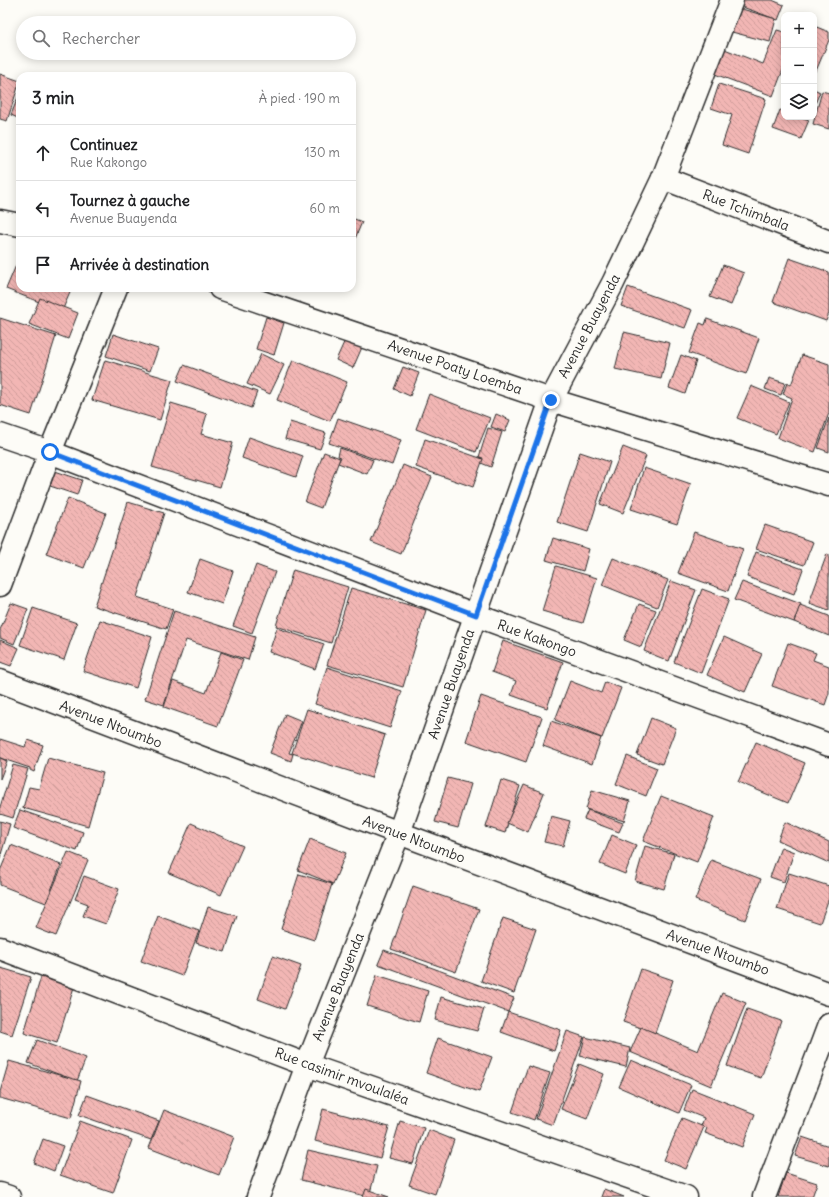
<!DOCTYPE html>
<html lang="fr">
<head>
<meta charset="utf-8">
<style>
  body { margin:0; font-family:Delius,sans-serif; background:#f6f6f6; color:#202124 }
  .controls { position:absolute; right:12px; top:12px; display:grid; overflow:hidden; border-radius:8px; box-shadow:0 2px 10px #0003 }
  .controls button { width:36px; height:36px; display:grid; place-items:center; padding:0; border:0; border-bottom:1px solid #e0e0e0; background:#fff; color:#202124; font:20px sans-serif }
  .stop { position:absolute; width:12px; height:12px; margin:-9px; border:3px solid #1a73e8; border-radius:50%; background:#fff }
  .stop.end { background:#1a73e8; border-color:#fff; box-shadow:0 1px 4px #0008 }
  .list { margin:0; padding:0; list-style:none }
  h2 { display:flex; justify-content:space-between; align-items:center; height:52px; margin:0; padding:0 16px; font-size:17px }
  h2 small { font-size:13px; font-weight:400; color:#757577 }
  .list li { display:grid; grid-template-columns:26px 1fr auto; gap:12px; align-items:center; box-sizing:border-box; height:56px; padding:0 16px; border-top:1px solid #e0e0e0 }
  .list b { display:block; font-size:15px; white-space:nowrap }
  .list p { margin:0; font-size:13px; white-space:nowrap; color:#757577 }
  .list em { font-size:13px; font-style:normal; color:#757577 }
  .icon { flex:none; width:22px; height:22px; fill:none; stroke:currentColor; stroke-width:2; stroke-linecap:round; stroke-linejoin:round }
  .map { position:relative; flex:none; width:829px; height:1197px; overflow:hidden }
  .search { position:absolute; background:#fff; box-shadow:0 2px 10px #0003; left:16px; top:16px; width:340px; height:44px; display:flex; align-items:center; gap:10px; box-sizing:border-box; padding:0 14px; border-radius:22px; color:#757577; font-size:15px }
  .panel { position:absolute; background:#fff; box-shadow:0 2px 10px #0003; left:16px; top:72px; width:340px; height:220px; border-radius:12px }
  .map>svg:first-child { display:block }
</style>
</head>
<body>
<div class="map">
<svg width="829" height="1197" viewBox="0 0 829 1197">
  <defs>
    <pattern id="building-back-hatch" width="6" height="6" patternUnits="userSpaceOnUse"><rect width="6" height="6" fill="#f2b6b4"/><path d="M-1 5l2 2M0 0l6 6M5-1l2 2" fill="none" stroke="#d09d9b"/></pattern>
  </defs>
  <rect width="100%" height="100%" fill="#fdfcf7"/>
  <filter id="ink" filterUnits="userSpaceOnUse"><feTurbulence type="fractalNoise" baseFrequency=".025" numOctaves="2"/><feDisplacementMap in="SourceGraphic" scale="8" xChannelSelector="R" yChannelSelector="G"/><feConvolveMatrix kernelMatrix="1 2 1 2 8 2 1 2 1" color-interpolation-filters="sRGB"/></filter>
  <g filter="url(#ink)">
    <g fill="url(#building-back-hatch)" stroke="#2b2b2b">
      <polygon points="739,0 772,0 784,5 778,20 737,5"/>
      <polygon points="735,7 776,19 770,42 728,31"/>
      <polygon points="814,26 829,32 829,40 816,71 814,70"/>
      <polygon points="777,30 784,32 784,67 773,96 712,73 722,48 763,64"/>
      <polygon points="0,74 20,81 7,121 0,119"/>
      <polygon points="719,84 766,99 748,154 722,145 732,115 711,108"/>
      <polygon points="814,89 820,92 814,106"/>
      <polygon points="822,91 829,93 829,129 813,124"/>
      <polygon points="20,92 20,119 11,115"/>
      <polygon points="780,110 784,111 784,117 800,117 809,120 801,139 773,129"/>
      <polygon points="352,218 362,222 352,246"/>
      <polygon points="20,256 20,288 72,288 62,311 6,289"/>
      <polygon points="789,258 829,272 829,313 826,321 773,302"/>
      <polygon points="723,265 744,273 731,305 710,297"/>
      <polygon points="628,287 692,310 685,328 621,306"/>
      <polygon points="40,298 78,313 68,339 29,324"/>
      <polygon points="266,317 284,323 274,355 256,349"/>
      <polygon points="0,318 56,336 31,415 0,405"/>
      <polygon points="707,319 759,338 746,374 689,353 700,323 705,325"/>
      <polygon points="624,332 670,343 661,379 615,369"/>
      <polygon points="113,334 158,349 150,371 106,356"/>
      <polygon points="346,338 363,345 353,368 336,360"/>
      <polygon points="261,354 284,365 270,394 247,384"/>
      <polygon points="681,355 696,361 685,394 669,388"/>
      <polygon points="802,355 829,364 829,413 815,452 778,438 792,398 783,394 787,383 791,385"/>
      <polygon points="105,360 172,380 160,420 92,400"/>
      <polygon points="293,360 347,382 330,421 277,400"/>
      <polygon points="184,365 257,392 251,408 177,381"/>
      <polygon points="403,367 419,373 410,396 394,389"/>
      <polygon points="769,378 785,383 781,395 765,389"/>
      <polygon points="751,386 789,402 776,434 737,418"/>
      <polygon points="429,394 490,418 476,452 416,429"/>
      <polygon points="171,403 207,414 201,434 233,443 220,487 152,467"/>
      <polygon points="496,414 510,420 505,432 491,427"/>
      <polygon points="338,418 401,440 392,465 329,443"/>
      <polygon points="829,418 829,452 818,448"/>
      <polygon points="290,422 326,433 320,449 285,439"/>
      <polygon points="488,428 502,432 491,467 481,463 483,458 479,457"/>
      <polygon points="249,437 303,456 296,477 242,458"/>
      <polygon points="425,439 483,459 473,487 416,467"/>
      <polygon points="623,447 646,456 623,513 600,504"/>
      <polygon points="340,448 373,460 367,474 338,463 341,457 338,456"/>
      <polygon points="324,452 340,458 321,508 305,502"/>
      <polygon points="580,452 610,462 588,532 557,522"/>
      <polygon points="403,465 432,477 401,554 371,542"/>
      <polygon points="644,468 691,484 677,524 631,509"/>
      <polygon points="55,471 82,480 77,495 50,486"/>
      <polygon points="68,498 106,513 84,568 46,554"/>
      <polygon points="128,502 164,513 137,597 173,609 166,629 94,606"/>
      <polygon points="765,525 813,542 804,565 756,549"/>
      <polygon points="694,532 743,549 728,591 678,573"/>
      <polygon points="553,538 589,549 583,571 546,560"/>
      <polygon points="756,552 803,569 794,594 747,577"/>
      <polygon points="827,554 829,555 829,610 809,603"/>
      <polygon points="613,558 668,580 657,607 602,585"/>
      <polygon points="200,559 233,571 222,604 188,592"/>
      <polygon points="256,565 275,572 252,633 233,626"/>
      <polygon points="556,566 597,578 583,623 542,611"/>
      <polygon points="293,570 348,587 331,643 276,626"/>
      <polygon points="671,581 696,590 669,661 644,651"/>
      <polygon points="742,582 801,604 794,622 734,600"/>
      <polygon points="351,588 426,610 403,687 327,665"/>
      <polygon points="702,589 729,599 701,673 674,662"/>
      <polygon points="11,603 28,609 14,644 0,638 0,630"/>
      <polygon points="639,604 656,610 641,647 624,640"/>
      <polygon points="800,605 829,616 829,636 794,622"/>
      <polygon points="33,608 77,623 64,660 20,645"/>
      <polygon points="174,611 255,637 248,660 186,640 164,705 145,699"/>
      <polygon points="100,620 152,637 136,688 83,671"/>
      <polygon points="277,628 324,644 315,669 269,652"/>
      <polygon points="724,637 762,654 745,692 707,675"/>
      <polygon points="0,640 19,648 11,666 0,662"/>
      <polygon points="503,641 563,662 547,708 511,695 516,681 492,672"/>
      <polygon points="788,643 816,653 813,660 829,666 829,693 825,705 772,686"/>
      <polygon points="221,652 243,660 218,726 164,707 173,681 206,693"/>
      <polygon points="327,667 402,691 390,728 315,704"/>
      <polygon points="570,681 601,693 605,682 621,688 602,738 555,720"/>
      <polygon points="481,696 542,717 526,762 466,741"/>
      <polygon points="307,709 385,735 371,778 292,753"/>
      <polygon points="285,714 302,721 289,753 293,754 291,761 270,753"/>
      <polygon points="651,718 676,728 662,764 637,755"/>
      <polygon points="551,721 601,738 592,764 543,746"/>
      <polygon points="0,739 25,747 28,740 43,745 34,772 30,770 30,768 0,758"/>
      <polygon points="756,742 805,763 788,803 738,782"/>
      <polygon points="627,756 657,768 646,796 616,784"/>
      <polygon points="0,758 7,761 0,779"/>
      <polygon points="48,758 103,773 88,826 23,808 29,787 39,789"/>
      <polygon points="13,765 28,769 13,818 0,814 0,807"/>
      <polygon points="448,778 471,784 458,828 435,822"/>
      <polygon points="501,780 520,786 505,833 486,827"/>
      <polygon points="524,785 544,793 528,832 507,823"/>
      <polygon points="592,790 630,801 624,821 586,809"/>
      <polygon points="661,796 714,817 697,862 643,841"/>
      <polygon points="20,810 83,832 77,851 13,828"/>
      <polygon points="588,810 623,823 619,832 584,819"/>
      <polygon points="551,816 570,821 563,846 544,842"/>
      <polygon points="0,821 10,824 0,858"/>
      <polygon points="785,822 829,842 829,863 778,840"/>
      <polygon points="191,823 243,846 221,895 169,873"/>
      <polygon points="612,835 636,845 625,874 600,864"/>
      <polygon points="310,839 346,853 333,884 298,870"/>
      <polygon points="11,845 61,865 46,903 0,885 0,871"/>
      <polygon points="645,846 674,854 664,889 635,881"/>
      <polygon points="781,847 794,852 784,882 770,877"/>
      <polygon points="68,852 88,860 56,936 36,928"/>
      <polygon points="711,860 761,879 745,920 695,900"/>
      <polygon points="789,873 829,886 829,898 820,923 777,909"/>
      <polygon points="299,874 332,884 314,940 281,929"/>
      <polygon points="84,876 119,889 106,924 83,916 88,904 75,899"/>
      <polygon points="413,886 479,909 456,972 391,949"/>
      <polygon points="208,907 237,916 225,952 196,943"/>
      <polygon points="158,916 199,931 182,976 141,961"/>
      <polygon points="503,918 536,929 514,993 481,981"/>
      <polygon points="384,950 514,998 508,1012 378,964"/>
      <polygon points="273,956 301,966 285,1009 258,999"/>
      <polygon points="1,968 31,977 12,1035 0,1031 0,973"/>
      <polygon points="641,969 673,980 655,1033 623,1022"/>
      <polygon points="377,975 428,991 419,1022 367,1006"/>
      <polygon points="41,977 74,987 57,1043 24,1033"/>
      <polygon points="722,993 746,1003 711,1086 630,1052 641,1027 698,1051"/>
      <polygon points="441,997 484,1009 477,1031 435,1020"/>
      <polygon points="747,1009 781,1021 761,1078 727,1066"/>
      <polygon points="508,1012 561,1030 554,1051 501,1032"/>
      <polygon points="567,1031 584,1037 553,1125 536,1119"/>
      <polygon points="585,1037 630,1048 626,1067 580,1056"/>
      <polygon points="438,1038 492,1057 479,1092 426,1073"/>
      <polygon points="37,1040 86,1058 77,1081 28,1063"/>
      <polygon points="631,1060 691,1085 679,1113 619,1087"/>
      <polygon points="9,1061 81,1081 71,1118 0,1098 0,1092"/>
      <polygon points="579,1064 604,1074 587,1119 561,1109"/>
      <polygon points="528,1066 550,1073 534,1120 512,1112"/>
      <polygon points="692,1089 755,1114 742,1147 705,1133 707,1128 701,1126 704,1118 684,1110"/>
      <polygon points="87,1095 159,1121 151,1140 79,1115"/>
      <polygon points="323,1109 389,1127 380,1158 315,1141"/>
      <polygon points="164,1110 234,1137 219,1175 149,1148"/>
      <polygon points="682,1118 704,1127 686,1169 664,1160"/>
      <polygon points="80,1121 132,1140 113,1193 60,1175"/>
      <polygon points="400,1121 424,1128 413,1164 389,1158"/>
      <polygon points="429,1130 454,1140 435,1194 409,1185"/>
      <polygon points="802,1137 829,1146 829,1166 795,1156"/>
      <polygon points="43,1139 63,1146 54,1171 34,1163"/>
      <polygon points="308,1150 377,1166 369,1197 301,1180"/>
      <polygon points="786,1173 817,1183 812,1197 778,1197"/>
      <polygon points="366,1189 389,1197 363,1197"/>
      <polygon points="604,1189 624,1197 601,1197"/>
    </g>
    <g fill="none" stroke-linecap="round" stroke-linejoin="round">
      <g stroke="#2b2b2b" stroke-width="25">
        <g id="minor">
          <polyline points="663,178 829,242"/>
          <polyline points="0,221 20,225"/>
          <polyline points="220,288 551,400 829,485"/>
          <polyline points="0,435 50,452 475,615 829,745"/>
          <polyline points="0,585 50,452 116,288"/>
          <polyline points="0,681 399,833 829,994"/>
          <polyline points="0,948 307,1065 686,1197"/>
          <polyline points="0,1194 9,1197"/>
          <polyline points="258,1197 307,1065 399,833 551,400 613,283 663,178 732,0"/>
          <polyline points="764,1197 829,1025"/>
        </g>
      </g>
      <use href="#minor" stroke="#fdfcf7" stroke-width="22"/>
    </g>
  </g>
  <g fill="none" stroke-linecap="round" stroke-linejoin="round" filter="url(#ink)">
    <polyline stroke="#1a73e8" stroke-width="5" points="50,452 476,615 551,400"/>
  </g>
  <g text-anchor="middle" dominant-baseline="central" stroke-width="3" stroke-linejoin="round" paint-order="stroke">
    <g font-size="14" fill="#2b2b2b" stroke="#fdfcf7">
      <text transform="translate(746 210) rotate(21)">Rue Tchimbala</text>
      <text transform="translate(589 326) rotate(-62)">Avenue Buayenda</text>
      <text transform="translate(455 367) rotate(19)">Avenue Poaty Loemba</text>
      <text transform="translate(537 638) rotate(20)">Rue Kakongo</text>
      <text transform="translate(451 684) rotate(-71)">Avenue Buayenda</text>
      <text transform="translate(111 724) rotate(21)">Avenue Ntoumbo</text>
      <text transform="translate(414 839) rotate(21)">Avenue Ntoumbo</text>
      <text transform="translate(718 952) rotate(20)">Avenue Ntoumbo</text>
      <text transform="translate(338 987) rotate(-68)">Avenue Buayenda</text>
      <text transform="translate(342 1076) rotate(20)">Rue casimir mvoulaléa</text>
    </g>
  </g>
</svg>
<div class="controls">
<button>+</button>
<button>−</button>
<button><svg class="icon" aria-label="layers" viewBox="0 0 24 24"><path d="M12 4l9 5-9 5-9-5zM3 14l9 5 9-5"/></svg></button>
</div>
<div class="stop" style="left:50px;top:452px"></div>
<div class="stop end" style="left:551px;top:400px"></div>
<div class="search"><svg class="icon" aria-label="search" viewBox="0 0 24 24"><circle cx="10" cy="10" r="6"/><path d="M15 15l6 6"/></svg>Rechercher</div>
<section class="panel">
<h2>3 min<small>À pied · 190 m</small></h2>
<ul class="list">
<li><svg class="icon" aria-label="ahead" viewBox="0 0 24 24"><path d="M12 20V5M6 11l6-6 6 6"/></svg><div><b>Continuez</b><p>Rue Kakongo</p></div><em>130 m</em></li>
<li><svg class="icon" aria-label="left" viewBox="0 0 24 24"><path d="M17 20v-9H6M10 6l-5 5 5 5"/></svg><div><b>Tournez à gauche</b><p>Avenue Buayenda</p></div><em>60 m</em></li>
<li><svg class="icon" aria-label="arrive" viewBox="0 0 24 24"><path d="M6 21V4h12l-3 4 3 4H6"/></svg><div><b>Arrivée à destination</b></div></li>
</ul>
</section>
</div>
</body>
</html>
